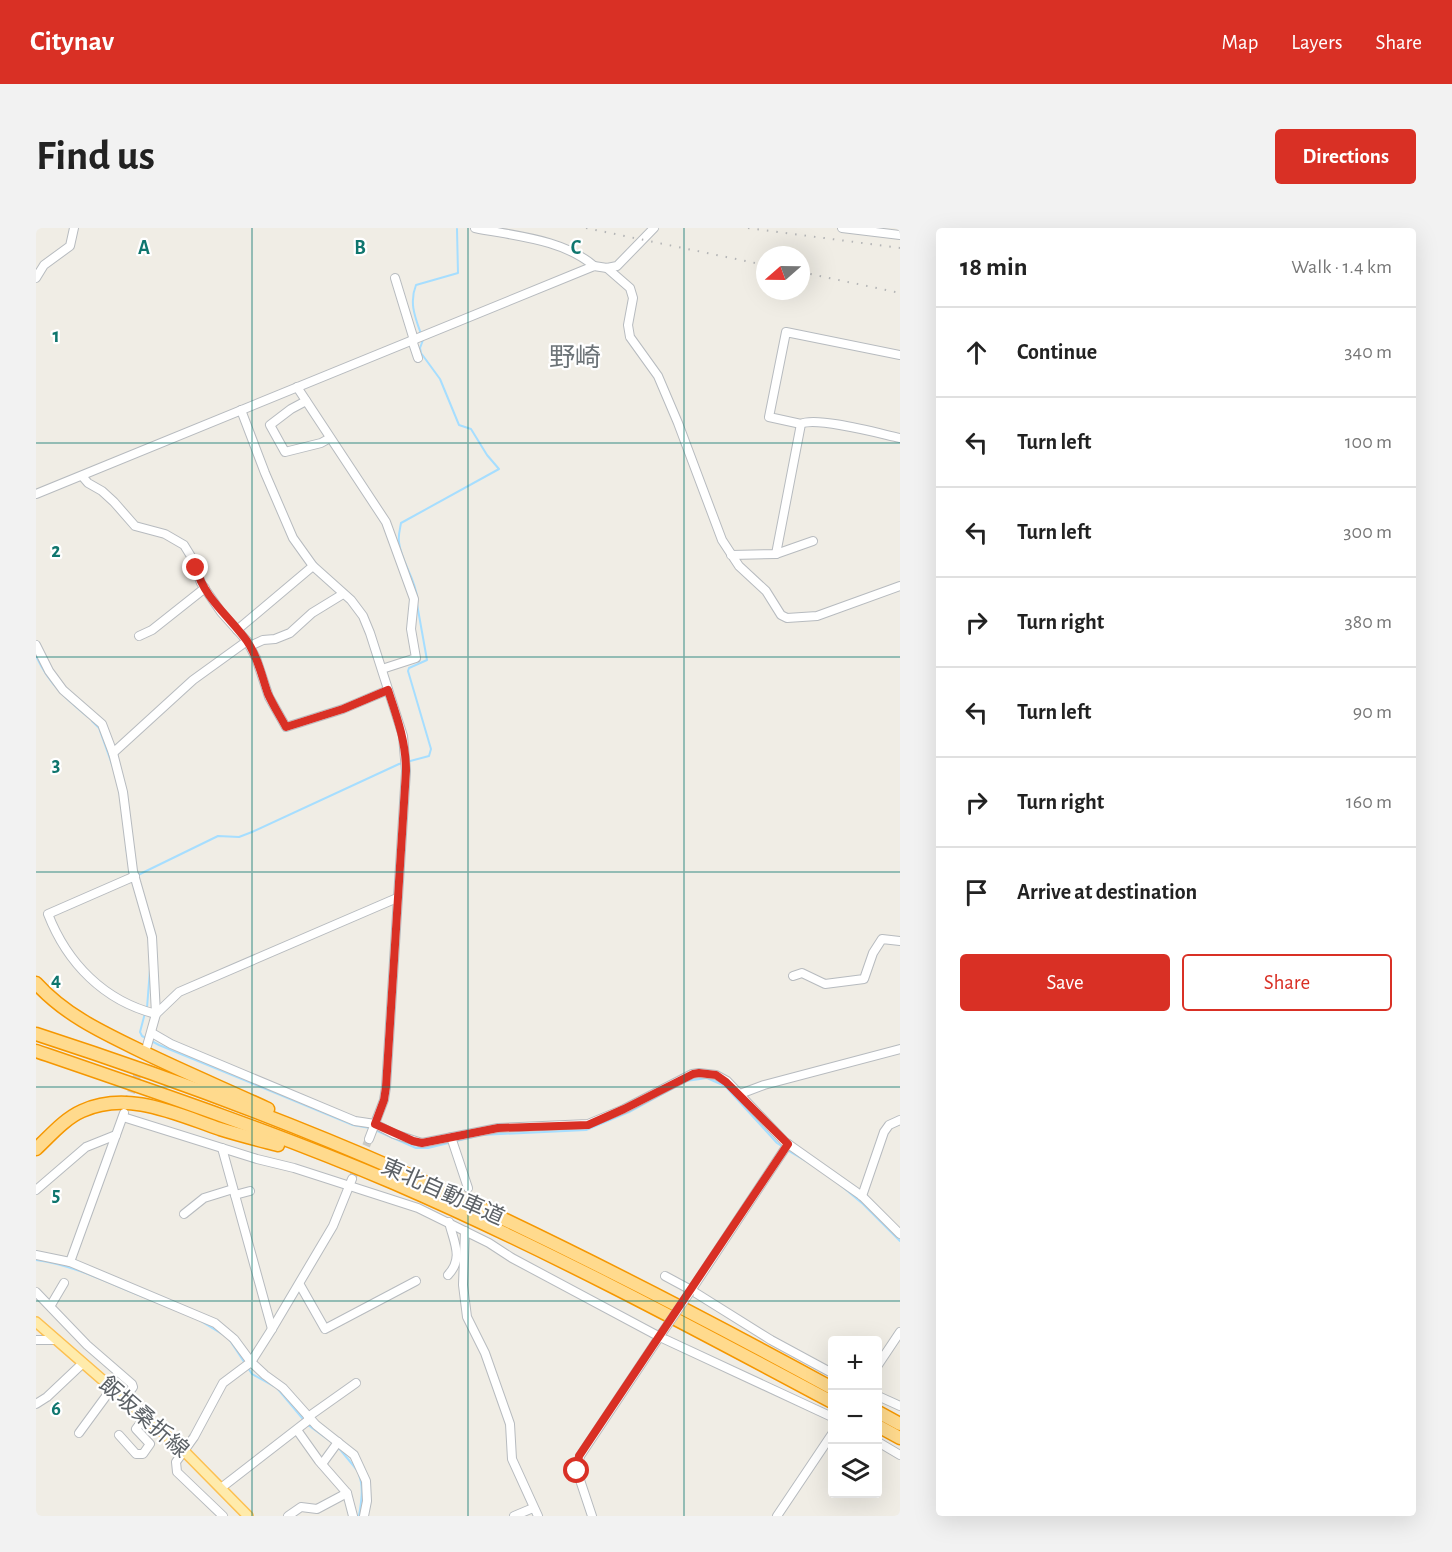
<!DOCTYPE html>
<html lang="en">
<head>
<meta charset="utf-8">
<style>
  body { margin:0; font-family:"Alegreya Sans","Noto Sans JP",sans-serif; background:#f2f2f2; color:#222 }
  .controls { position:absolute; right:18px; bottom:18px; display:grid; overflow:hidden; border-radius:6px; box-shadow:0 6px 24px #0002 }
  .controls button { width:54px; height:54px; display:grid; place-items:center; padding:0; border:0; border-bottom:2px solid #e0e0e0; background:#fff; color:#222; font:30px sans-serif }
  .compass { position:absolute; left:720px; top:18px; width:54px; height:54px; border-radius:50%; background:#fff; box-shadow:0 6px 24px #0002; rotate:250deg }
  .stop { position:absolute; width:18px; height:18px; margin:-14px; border:4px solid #d93025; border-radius:50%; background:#fff }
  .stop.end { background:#d93025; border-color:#fff; box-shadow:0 2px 6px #0008 }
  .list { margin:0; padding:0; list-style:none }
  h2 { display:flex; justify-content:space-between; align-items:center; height:78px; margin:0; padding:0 24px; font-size:26px }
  h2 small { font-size:20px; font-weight:400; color:#767676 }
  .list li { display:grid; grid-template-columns:39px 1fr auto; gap:18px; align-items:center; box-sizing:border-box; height:90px; padding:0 24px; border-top:2px solid #e0e0e0 }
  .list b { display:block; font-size:22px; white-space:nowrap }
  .list em { font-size:20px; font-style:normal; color:#767676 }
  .actions { display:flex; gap:12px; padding:18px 24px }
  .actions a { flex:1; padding:14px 0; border:2px solid #d93025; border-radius:6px; text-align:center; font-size:21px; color:#d93025 }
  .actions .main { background:#d93025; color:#fff }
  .icon { flex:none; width:33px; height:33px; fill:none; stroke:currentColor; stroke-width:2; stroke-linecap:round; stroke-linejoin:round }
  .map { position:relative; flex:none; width:864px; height:1288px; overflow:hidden; border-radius:6px }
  header { display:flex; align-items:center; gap:36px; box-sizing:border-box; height:84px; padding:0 30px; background:#d93025; color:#fff }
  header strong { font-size:28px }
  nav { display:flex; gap:33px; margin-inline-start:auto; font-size:21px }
  .intro { display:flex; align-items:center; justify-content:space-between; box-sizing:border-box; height:144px; padding:0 36px }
  h1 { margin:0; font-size:42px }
  .button { padding:15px 27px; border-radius:6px; background:#d93025; color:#fff; font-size:21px; font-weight:700 }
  main { display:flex; gap:36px; padding:0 36px }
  aside { flex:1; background:#fff; border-radius:6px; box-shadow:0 6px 24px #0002 }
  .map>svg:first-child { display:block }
</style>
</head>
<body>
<header>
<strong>Citynav</strong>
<nav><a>Map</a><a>Layers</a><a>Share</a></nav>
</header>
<div class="intro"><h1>Find us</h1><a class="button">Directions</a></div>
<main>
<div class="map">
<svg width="864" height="1288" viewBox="0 0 864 1288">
  <rect width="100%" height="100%" fill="#f0ede5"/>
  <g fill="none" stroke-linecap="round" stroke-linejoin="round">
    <g stroke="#a6deff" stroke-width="2">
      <path d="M381,370C380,351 365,334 363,314C362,308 364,301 365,295L463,241L451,227L435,201L423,197L404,151L385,125L384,120L387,112C381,93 372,77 380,57L422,45L421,1"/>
      <path d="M0,428C13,456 29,470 52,489"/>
      <polyline points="56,493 63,500 77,539"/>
      <polyline points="90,618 95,648"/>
      <polyline points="102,647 182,608 203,609 216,604 363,536 393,528 395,521 372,443 373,440 391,432 381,376"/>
      <polyline points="111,780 114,741"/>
      <polyline points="109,785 104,804 106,808 123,817 317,897 334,900"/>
      <polyline points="339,902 380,920 392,920 445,907 550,902 593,884 650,853 671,850 689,858 741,915 747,919"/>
      <polyline points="751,922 775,936"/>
      <polyline points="802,955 827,976 864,1013"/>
      <path d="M0,1032C39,1037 76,1057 113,1071"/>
      <polyline points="163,1092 186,1106"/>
      <polyline points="193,1111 216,1146 241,1160 272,1197 297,1215"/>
      <polyline points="302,1219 321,1242"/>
      <path d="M323,1288C325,1275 328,1260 323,1247"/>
    </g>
    <g stroke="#cbcac5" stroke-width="8" stroke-dasharray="8 4" stroke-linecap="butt">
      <polyline points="91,876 110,823"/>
      <polyline points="316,951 333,911"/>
    </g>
    <g stroke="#b7bbbf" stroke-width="10">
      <g id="minor">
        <path d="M439,0C478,8 527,11 558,38"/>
        <polyline points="806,0 864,7"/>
        <polyline points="571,40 594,60 597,70 592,97 594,109 622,148 642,195 686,312 703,338 730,363 745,387 751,390 781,388 864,358"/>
        <polyline points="0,50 8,37 34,18 38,0"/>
        <polyline points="359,50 378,112"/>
        <polyline points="376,112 382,130"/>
        <polyline points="261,159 350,294 378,371 375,401 380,430 346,441"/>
        <polyline points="270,173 255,181 234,197 249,224 285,215 294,210"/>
        <polyline points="205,182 229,245 257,310 277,338 315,372 327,388 334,405 367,508 370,543 350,859 348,872 333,911"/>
        <polyline points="765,196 733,189 750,104 864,127"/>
        <polyline points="46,248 52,255 66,263 78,274 99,298 129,306 148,317 156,330 165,355 185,384 211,413 220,430 233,469 250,499 307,481 352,462"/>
        <polyline points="0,266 558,38 571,40 581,38 618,0"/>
        <path d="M740,326L765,196C780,188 845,206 864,210"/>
        <polyline points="695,327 740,326 777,313"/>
        <polyline points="201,402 277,338"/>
        <polyline points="103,408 116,402 169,360"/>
        <path d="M0,417L13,443L27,462L66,496L77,525L87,564L97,643L116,709L120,786C68,773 31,735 12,686L99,648"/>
        <polyline points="214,418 227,412 239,411 254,405 276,385 307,366"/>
        <polyline points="77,525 157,452 211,413"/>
        <polyline points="757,748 766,745 789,756 828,751 837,725 846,711 864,713"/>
        <polyline points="116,805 135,816 319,893 339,896 358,906 386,915 462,900 552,896 588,881 656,846 663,845 680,847 691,853 748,913 826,968 864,1006"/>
        <polyline points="111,818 120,786 143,764 361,670"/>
        <polyline points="704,866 728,857 864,821"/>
        <polyline points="87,889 221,931 258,940 382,980 453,1015 476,1030 624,1109 796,1189"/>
        <polyline points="415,909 432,960"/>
        <polyline points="186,920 236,1101"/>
        <polyline points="0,962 50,919 80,907"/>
        <polyline points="199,967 214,963"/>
        <polyline points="826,968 848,904 853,897 864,892"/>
        <polyline points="148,986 168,970 197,961"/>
        <polyline points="429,1003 427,1057 431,1089 449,1125 474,1196 476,1231 502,1288"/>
        <polyline points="0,1027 34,1034 179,1095 198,1111 215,1134 229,1147 247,1160 280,1197 318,1227 330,1253 331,1273 328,1288"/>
        <polyline points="34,1034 88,885"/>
        <path d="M412,1047C428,1030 418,1015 413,994"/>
        <polyline points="629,1048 655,1062 735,1112 796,1145"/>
        <polyline points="264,1057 289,1101 380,1053"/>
        <polyline points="0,1064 51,1117 96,1156 97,1159 88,1171"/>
        <polyline points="654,1064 752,916"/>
        <polyline points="15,1077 28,1055"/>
        <polyline points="0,1112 19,1112"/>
        <polyline points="842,1137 864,1104"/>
        <polyline points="842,1168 864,1178"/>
        <polyline points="0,1176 11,1169 47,1135"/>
        <polyline points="272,1189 320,1155"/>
        <polyline points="261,1202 283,1233 311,1265 317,1288"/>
        <polyline points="43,1205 76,1160"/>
        <polyline points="83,1207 100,1226 107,1226 114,1216 100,1201 109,1189"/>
        <polyline points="842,1214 864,1227"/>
        <polyline points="286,1236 302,1214"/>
        <polyline points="185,1260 274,1191"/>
        <polyline points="187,1288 141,1244 140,1234 158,1209 187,1155 215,1134 236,1101 297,998 316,951"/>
        <polyline points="252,1288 265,1279 281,1281 311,1265"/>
        <polyline points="478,1288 497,1280"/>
        <polyline points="556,1288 541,1243 544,1228 626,1105"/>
        <polyline points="741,1288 796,1206"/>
      </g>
    </g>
    <g stroke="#fcc052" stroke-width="12">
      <polyline id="major" points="0,1094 147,1222 212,1288"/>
    </g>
    <g stroke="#f59700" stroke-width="15">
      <g id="highway">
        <path d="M0,755C30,788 68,805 107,824C148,844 191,862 232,881"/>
        <path d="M0,806C123,846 246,891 364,943C511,1009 655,1083 796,1160"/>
        <path d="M0,823C120,864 241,905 358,955C508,1020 652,1097 796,1174"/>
        <path d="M0,921C14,908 28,891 46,883C92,862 140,886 184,901C203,907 223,912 242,917"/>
        <polyline points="842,1184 864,1196"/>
        <polyline points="842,1198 864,1210"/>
      </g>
    </g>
    <use href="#minor" stroke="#fff" stroke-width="8"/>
    <use href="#major" stroke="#ffebab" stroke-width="9"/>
    <use href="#highway" stroke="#ffda8d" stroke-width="12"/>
    <g stroke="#b4b5b6" stroke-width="2" stroke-dasharray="1.5 8" stroke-linecap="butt">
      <polyline points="550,0 729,37"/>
      <polyline points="712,0 864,20"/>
      <polyline points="765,44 864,65"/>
    </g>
    <g stroke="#b7bbbf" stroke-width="10" stroke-linecap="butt">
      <polyline id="minor-bridge" points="626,1105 654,1064"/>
    </g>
    <use href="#minor-bridge" stroke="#fff" stroke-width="8"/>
  </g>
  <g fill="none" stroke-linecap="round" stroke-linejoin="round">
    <path stroke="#d93025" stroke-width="8" d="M160,340C168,370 194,389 211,413C222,429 226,449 232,466C237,477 244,488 250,499L307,481L352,462C361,489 370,514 370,543L350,859L348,872L339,896L377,913L386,915L462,900L552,897L588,881L657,846L663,845L680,847L690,854L752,916L543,1228L541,1243"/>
  </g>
  <path fill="none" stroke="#0f766e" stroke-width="1.5" stroke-opacity="0.55" d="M216,0V1288M432,0V1288M648,0V1288M0,215H864M0,429H864M0,644H864M0,859H864M0,1073H864"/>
  <g text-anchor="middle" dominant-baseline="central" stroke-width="4.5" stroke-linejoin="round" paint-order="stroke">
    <g font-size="22" fill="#5c6166" stroke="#fff">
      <text transform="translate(407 964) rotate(24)">東北自動車道</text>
      <text transform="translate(108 1189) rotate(41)">飯坂桑折線</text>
    </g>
    <g font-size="26" fill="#6d7478" stroke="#fff">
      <text x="539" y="130">野崎</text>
    </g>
  </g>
  <g font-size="20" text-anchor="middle" font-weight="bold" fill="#0f766e" stroke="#fff" stroke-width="4.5" stroke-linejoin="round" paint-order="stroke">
    <text x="108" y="26">A</text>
    <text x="324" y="26">B</text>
    <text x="540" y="26">C</text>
    <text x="20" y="114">1</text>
    <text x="20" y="329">2</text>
    <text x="20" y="543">3</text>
    <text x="20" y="758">4</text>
    <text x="20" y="973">5</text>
    <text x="20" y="1187">6</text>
  </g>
</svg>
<div class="controls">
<button>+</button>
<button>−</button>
<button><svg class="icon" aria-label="layers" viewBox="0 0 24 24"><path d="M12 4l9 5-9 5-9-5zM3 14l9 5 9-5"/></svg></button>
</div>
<svg class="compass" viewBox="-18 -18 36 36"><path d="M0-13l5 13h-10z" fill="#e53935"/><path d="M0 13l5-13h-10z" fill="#767676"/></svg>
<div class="stop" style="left:541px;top:1243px"></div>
<div class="stop end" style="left:160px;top:340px"></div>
</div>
<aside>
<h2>18 min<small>Walk · 1.4 km</small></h2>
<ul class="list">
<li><svg class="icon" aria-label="ahead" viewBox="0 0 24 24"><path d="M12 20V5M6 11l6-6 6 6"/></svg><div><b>Continue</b></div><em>340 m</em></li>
<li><svg class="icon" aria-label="left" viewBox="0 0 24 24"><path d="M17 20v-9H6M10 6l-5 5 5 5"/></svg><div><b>Turn left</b></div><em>100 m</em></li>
<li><svg class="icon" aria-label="left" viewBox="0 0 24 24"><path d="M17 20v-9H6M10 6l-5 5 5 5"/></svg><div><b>Turn left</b></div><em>300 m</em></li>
<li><svg class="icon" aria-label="right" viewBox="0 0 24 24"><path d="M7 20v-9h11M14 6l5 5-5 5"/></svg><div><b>Turn right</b></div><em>380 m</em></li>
<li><svg class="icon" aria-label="left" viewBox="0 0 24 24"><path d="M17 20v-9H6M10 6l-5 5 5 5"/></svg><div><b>Turn left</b></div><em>90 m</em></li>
<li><svg class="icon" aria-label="right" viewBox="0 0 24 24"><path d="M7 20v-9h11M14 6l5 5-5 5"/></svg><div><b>Turn right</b></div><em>160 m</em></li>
<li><svg class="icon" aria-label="arrive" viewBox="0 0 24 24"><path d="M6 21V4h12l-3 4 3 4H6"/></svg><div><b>Arrive at destination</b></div></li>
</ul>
<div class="actions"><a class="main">Save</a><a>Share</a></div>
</aside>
</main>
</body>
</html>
